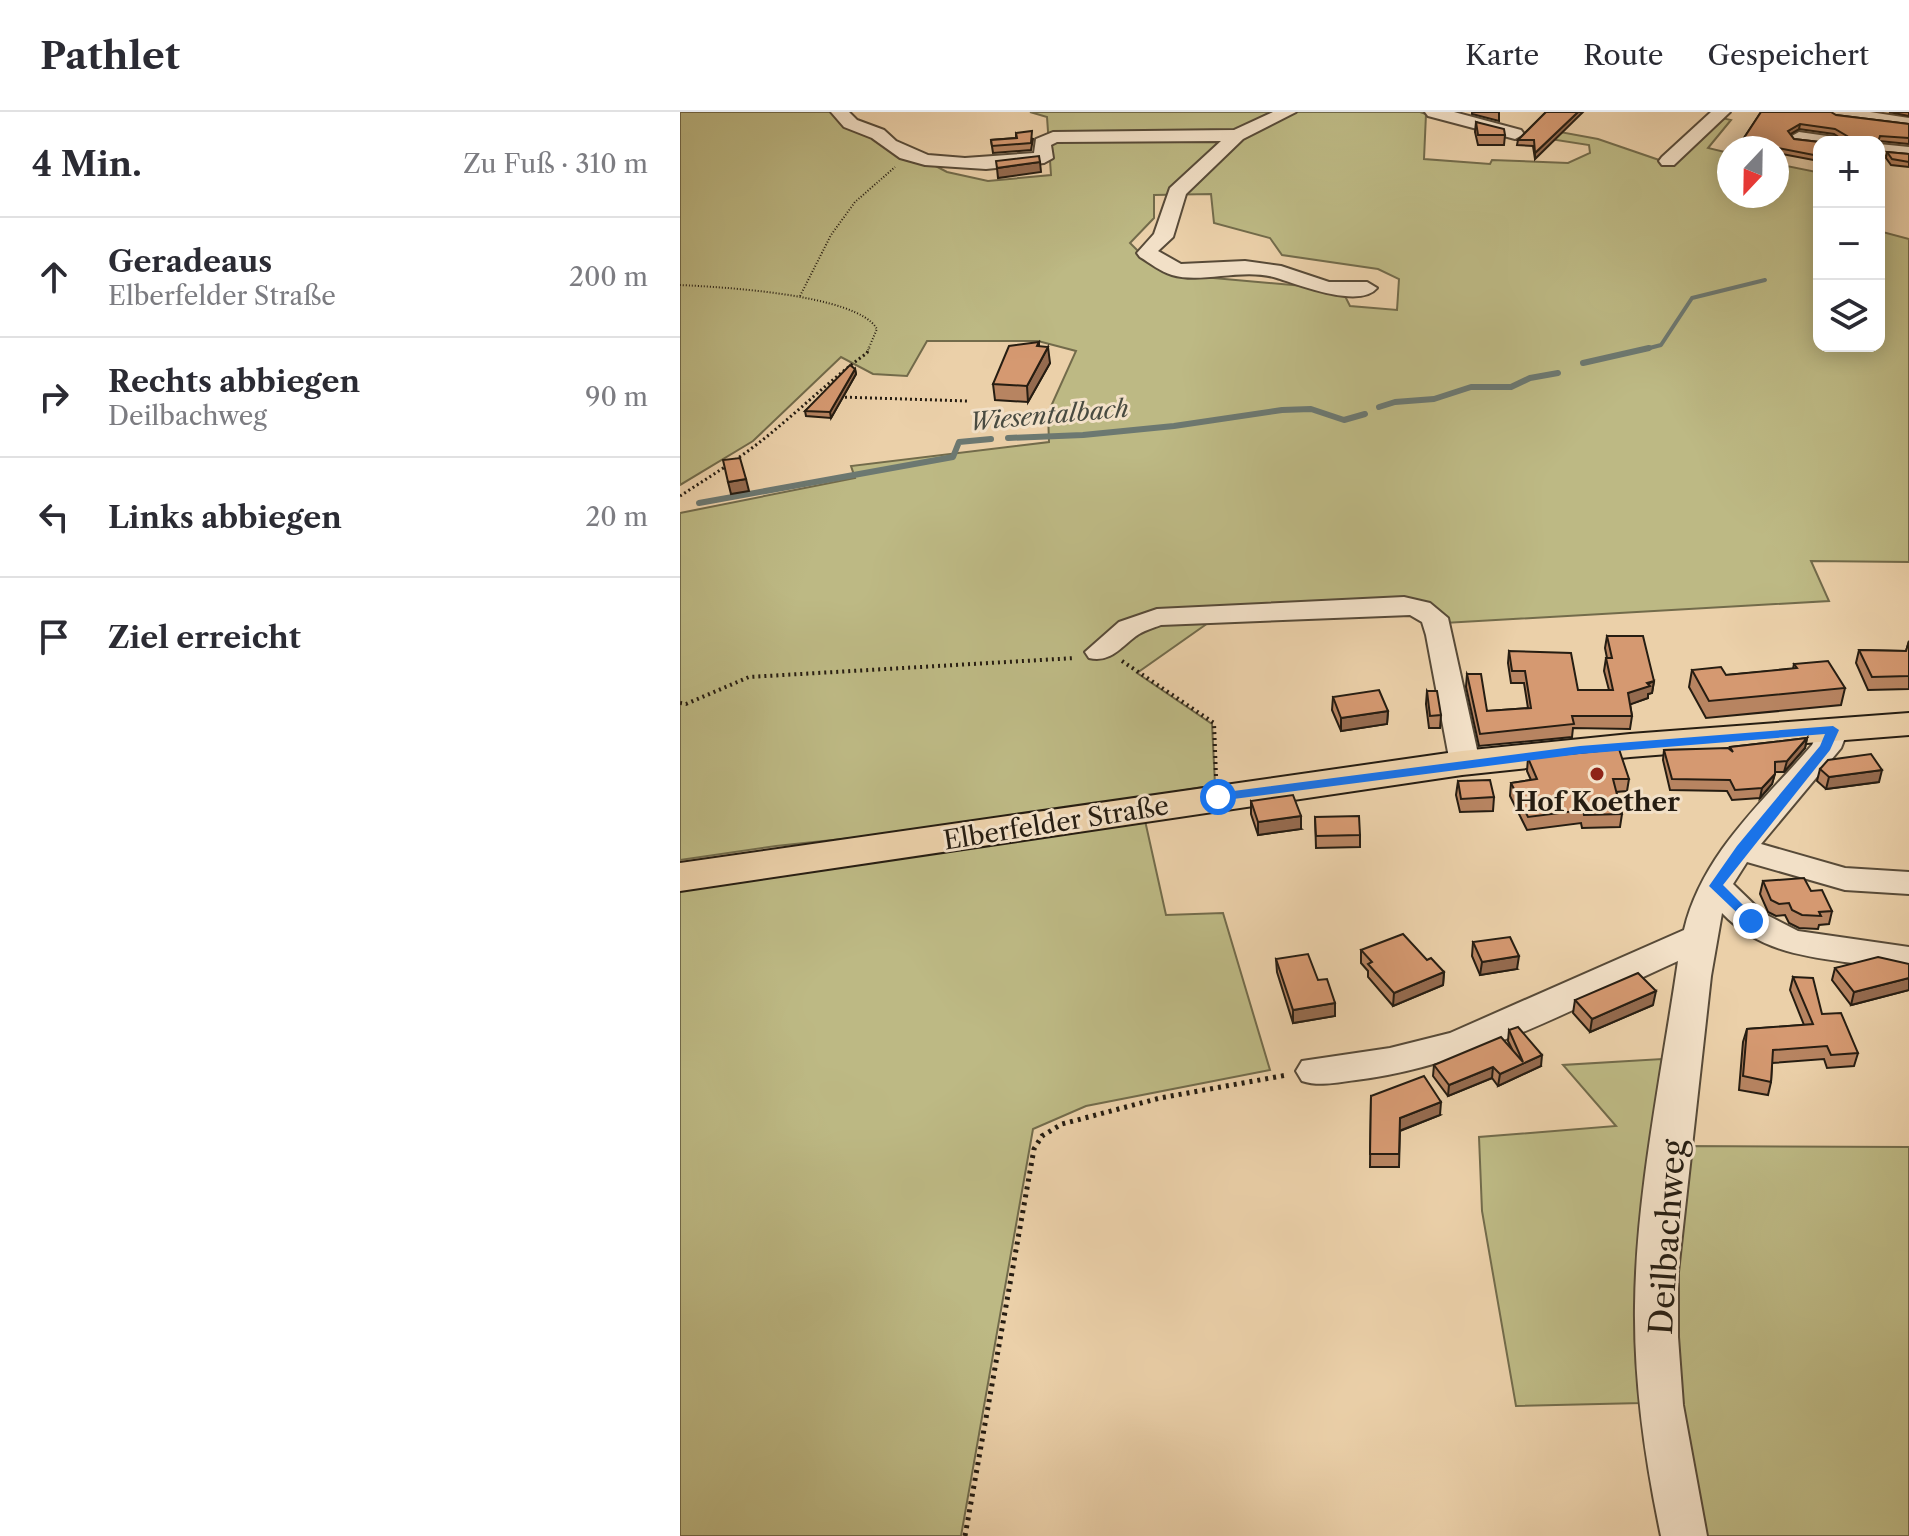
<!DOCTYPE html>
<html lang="de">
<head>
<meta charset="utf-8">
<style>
  body { margin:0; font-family:"Libre Caslon Text",serif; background:#f2f2f3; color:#2b2b33 }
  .controls { position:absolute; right:24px; top:24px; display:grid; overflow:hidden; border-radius:16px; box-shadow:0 4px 20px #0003 }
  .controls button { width:72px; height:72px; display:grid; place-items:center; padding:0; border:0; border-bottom:2px solid #e1e1e2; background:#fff; color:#2b2b33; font:40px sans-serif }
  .compass { position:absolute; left:1037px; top:24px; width:72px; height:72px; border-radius:50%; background:#fff; box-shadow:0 4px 20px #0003; rotate:202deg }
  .stop { position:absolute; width:24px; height:24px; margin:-18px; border:6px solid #1a73e8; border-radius:50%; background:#fff }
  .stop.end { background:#1a73e8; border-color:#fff; box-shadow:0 2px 8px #0008 }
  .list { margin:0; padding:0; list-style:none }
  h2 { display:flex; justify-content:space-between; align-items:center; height:104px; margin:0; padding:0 32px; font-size:34px }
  h2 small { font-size:26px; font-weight:400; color:#7c7c81 }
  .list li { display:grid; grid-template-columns:52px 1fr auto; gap:24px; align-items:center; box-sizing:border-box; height:120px; padding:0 32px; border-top:2px solid #e1e1e2 }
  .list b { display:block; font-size:30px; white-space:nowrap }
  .list p { margin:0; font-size:26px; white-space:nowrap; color:#7c7c81 }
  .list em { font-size:26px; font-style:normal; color:#7c7c81 }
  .icon { flex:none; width:44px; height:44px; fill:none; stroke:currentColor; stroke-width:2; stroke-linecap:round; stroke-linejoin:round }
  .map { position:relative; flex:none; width:1229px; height:1424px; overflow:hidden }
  header { display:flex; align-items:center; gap:48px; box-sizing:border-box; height:112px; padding:0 40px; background:#fff; border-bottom:2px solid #e1e1e2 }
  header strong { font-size:38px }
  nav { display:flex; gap:44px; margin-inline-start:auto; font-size:28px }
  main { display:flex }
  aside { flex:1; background:#fff }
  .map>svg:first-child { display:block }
</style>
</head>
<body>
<header>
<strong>Pathlet</strong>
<nav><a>Karte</a><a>Route</a><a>Gespeichert</a></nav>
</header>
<main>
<aside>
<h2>4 Min.<small>Zu Fuß · 310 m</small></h2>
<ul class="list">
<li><svg class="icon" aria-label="ahead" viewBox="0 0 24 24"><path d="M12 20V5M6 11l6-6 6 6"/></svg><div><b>Geradeaus</b><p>Elberfelder Straße</p></div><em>200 m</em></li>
<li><svg class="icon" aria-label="right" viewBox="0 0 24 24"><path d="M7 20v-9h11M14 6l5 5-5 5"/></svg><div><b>Rechts abbiegen</b><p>Deilbachweg</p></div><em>90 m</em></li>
<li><svg class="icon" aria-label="left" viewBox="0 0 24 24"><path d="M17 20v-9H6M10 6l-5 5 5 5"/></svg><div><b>Links abbiegen</b></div><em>20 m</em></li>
<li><svg class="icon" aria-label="arrive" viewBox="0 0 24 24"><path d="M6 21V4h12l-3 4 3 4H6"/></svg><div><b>Ziel erreicht</b></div></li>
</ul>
</aside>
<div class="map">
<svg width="1229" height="1424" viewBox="0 0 1229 1424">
  <rect width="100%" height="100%" fill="#ebd0a9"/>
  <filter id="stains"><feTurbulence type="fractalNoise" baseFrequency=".0025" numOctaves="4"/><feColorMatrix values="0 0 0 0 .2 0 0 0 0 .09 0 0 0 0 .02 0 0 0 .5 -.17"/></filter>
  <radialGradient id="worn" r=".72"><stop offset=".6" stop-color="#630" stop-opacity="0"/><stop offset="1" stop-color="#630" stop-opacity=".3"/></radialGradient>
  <g fill="#bdb984" stroke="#726b4b" stroke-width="2" fill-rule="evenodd">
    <path d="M0,0H152L267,60L308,69L371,63L367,5L350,0H740L746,2L744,47L810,52L812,48L888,51L910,41L909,33L870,27L875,19L918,27L988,51L1038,5L1051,8L1028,36L1049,41V84H1097V52L1136,60L1139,57V234H1199V119L1229,127V450L1131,449L1149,489L764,511L741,503L538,504L457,561L532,612L535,673L304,712L96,734L0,748V401L175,366L171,354L369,330L368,301L396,239L358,229H247L227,264L193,262L161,245L73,329L0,373ZM531,82L534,111L590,126L602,143L698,157L719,167L717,198L670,194L665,184L624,174L500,163L462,143L450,131L474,106V83Z"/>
    <polygon points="464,704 486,803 543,801 590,958 406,994 353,1017 281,1424 0,1424 0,772"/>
    <polygon points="982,947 981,1011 962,1291 836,1294 802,1099 799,1025 936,1014 883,953"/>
    <polygon points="1004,1034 1229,1035 1229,1424 1018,1424 988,1224"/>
  </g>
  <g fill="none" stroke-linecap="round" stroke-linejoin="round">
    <polyline stroke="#6c7871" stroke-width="4" points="962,238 981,233 1012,186 1085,168"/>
    <g stroke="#6c7871" stroke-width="6">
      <polyline points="903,251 969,236"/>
      <polyline points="699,295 715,290 754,287 791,275 831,275 850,266 878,261"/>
      <polyline points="328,326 403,323 494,314 602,298 631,297 664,308 685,302"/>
      <polyline points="19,391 273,345 279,330 311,327"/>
    </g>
    <g stroke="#574a38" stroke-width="4">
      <g id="minor">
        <path d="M151,0H169L177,8L204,18L216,29L248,43L285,46L354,41L356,27L373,20L554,18L593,0H616L563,27L506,82L493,125L478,139L501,152L565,149L601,154L649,170H687L697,176C680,197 619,173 597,166C563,155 522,172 492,163C481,160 470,151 460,145L457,141L474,122L490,76L541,29L377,30L371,33L373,46L364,51L306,57L245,53L220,46L192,26L164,15Z"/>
        <polygon points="745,0 774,0 841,18 844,22 835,27 748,4"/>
        <polygon points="1031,0 1050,0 994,53 982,53 979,49 982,45"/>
        <polygon points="1146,0 1190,0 1229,6 1229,16 1155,5"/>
        <polygon points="1119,20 1154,25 1163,30 1139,30 1139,33 1113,29 1110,25"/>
        <polygon points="1199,32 1229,35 1229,45 1199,42"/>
        <path d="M724,485L750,491L768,506L800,651L796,658L785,661L774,658L770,651L746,523L742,510L730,503L481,513C473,516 463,519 456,524C440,536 430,551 409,546L405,540L439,510L477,497Z"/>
        <path d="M1153,609L1164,611L1168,618L1161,636L1081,732L1165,756L1229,760V782L1165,778L1067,750L1053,772L1083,801L1118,819L1229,835V862C1164,843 1094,855 1042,801L1031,864L998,1160V1225L1003,1293L1027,1424H981C965,1348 954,1272 955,1194C956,1083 982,959 998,849C894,896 791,954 676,968C658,970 640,975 622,969L616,959L622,949L710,936L770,921L1004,818C1022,742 1083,690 1132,633L1142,611Z"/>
      </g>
    </g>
    <g stroke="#261d12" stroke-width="4">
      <polygon id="major" points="1229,601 1229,623 950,645 782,663 0,779 0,751 782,639 950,622"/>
    </g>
    <g stroke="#261d12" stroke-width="2" stroke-dasharray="1 2" stroke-linecap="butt">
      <path d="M0,173C40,175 177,182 197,217L188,238"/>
      <polyline points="120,184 151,123 175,90 215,55"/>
    </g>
    <g stroke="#261d12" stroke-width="3" stroke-dasharray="2 3" stroke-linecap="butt">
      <polyline points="160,285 288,289"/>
      <path d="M55,348C103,316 141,274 187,241L189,236"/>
      <polyline points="0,384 48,353"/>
    </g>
    <g stroke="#261d12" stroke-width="4" stroke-dasharray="2 4" stroke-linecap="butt">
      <polyline points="442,549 534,611 536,664"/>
      <polyline points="0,591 6,592 69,565 395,546"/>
    </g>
    <polyline stroke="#261d12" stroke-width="5" stroke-dasharray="3 5" stroke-linecap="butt" points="285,1424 354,1037 362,1024 382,1012 480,986 607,963"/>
    <use href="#minor" fill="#f2e0c7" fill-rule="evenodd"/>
    <use href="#major" fill="#ebd0a9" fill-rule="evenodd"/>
  </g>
  <g fill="#b78461" stroke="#261d12" stroke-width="2">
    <polygon points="792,0 819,0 819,9 792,2"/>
    <polygon points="866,0 855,47 853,34 837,33 838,28"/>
    <polygon points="1081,0 1156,3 1229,12 1229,32 1199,29 1140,30 1163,28 1154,22 1119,17 1110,22 1114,27 1139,30 1139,49 1097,41 1097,36 1071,36 1061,34 1062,29"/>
    <polygon points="1209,0 1229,0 1229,4"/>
    <polygon points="796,10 825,23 824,33 798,33 795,20"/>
    <polygon points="336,21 353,27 351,38 313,41 311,28 336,26"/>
    <polygon points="1207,40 1229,42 1229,55 1211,53 1206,46"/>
    <polygon points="359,230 359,235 370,251 348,290 315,288 313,272"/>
    <polygon points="175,257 176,262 151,306 126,304 125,299"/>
    <polygon points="927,524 974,569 972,581 968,582 968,586 950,592 952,604 950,617 893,616 892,625 799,634 786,575 787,562 807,599 848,596 844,571 831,571 828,551 829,539 898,578 929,578 924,559 926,546 927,546 925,536"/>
    <polygon points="1229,529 1229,577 1188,578 1176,551 1179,538 1226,539"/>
    <polygon points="1114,552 1165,576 1161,593 1026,606 1009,575 1012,558 1046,563 1113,557"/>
    <polygon points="747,579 761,603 760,616 749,616 746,592"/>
    <polygon points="653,585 708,599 707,612 661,619 652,598"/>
    <polygon points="1127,626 1125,636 1104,660 1095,660 1092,672 1080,686 1052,688 1047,679 990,678 983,648 984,638 1049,637 1050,635"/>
    <polygon points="848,646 949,667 947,679 936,680 942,702 940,715 902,716 901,711 847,718 830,684 831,671 851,668 847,659"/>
    <polygon points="1140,657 1199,670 1146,677 1137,669"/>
    <polygon points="778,669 814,685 813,699 780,700 776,683"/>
    <polygon points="571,689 621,717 578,723 571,702"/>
    <polygon points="635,705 680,723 680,735 636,736"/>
    <polygon points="1083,769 1131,779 1152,799 1149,812 1139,813 1138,817 1119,816 1109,811 1105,803 1096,804 1088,800 1080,782"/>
    <polygon points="793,830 837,857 800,863 792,844"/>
    <polygon points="681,838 747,848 764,860 763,873 713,894 688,865 688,859 681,851"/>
    <polygon points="596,847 638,868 655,891 655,904 613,911 597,860"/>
    <polygon points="1229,852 1229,878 1171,893 1152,868 1155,856"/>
    <polygon points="1113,865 1142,902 1178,941 1174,954 1147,956 1144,947 1092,951 1091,970 1088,983 1059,978 1063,930 1067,917 1124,913 1110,878"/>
    <polygon points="895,888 973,893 910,920 893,901"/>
    <polygon points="829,918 861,954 818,974 812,966 768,984 753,964 754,953 832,937 828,929"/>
    <polygon points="691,984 760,1003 720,1019 719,1055 690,1055"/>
  </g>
  <g fill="#956b4f" stroke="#261d12" stroke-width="2">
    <polygon points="898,0 903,0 855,47 855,41"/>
    <polygon points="1120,12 1119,17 1107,24 1108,19"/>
    <polygon points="360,50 361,60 318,66 317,56"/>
    <polygon points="368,235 370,251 348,290 347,274"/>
    <polygon points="175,257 176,262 151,306 150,300"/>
    <polygon points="66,367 69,379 51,382 48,370"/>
    <polygon points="974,569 972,581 968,582 968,586 946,594 948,581"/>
    <polygon points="708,599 707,612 661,619 661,606"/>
    <polygon points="1127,626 1125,636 1104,660 1107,649"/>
    <polygon points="1202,658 1199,670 1146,677 1149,665"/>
    <polygon points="1095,662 1092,672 1080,686 1082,676"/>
    <polygon points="621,704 621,717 578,723 578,710"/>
    <polygon points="839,844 837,857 800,863 802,850"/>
    <polygon points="764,860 763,873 713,894 714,881"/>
    <polygon points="1229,866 1229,878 1171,893 1174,880"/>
    <polygon points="976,879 973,893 910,920 912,907"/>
    <polygon points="655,891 655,904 613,911 613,898"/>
    <polygon points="862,943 861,954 818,974 820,962"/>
    <polygon points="813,955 812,966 768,984 769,973"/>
    <polygon points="761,990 760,1003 719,1019 720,1006"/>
  </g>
  <g fill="#d59971" stroke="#261d12" stroke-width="2">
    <polygon points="866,0 898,0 855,41 854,28 838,28"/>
    <polygon points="1081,0 1151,0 1156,3 1229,12 1229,26 1200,24 1198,30 1140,30 1143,28 1164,28 1167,24 1155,17 1120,12 1108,19 1114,27 1139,30 1139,44 1062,29"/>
    <polygon points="796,10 824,17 825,23 798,23"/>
    <polygon points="352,19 351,31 312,34 311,28 337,26 336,21"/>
    <polygon points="1207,40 1229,42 1229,50 1212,47"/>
    <polygon points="359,44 360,50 317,56 316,49"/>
    <polygon points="359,230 357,234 368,235 347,274 313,272 329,234"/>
    <polygon points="170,253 175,257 150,300 125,299"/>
    <polygon points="60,346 66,367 48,370 43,348"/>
    <polygon points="927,524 963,524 974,569 967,571 970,574 948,581 952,604 892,604 894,612 800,622 787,562 801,562 807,599 851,596 845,559 832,559 829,539 891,541 898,578 933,578 926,546 932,546"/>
    <polygon points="1229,529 1229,564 1192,565 1179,538 1226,539"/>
    <polygon points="1148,549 1165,576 1029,589 1012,558 1041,555 1046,563 1117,556 1114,552"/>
    <polygon points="699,578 708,599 661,606 653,585"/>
    <polygon points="747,579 757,579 761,603 750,604"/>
    <polygon points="1127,626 1107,649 1095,650 1095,662 1082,676 1055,678 1050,668 992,667 984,638 1048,636 1053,640 1050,635"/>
    <polygon points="939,637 949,667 933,667 942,702 904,703 903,698 848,705 831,671 857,667 848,646"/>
    <polygon points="1191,642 1202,658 1149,665 1140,657 1148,648"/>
    <polygon points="810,668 814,685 781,687 778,669"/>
    <polygon points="613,683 621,704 578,710 571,689"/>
    <polygon points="679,704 680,723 636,724 635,705"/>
    <polygon points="1124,766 1131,779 1142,778 1152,799 1139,800 1141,804 1122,803 1112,798 1109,791 1099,792 1091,788 1083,769"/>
    <polygon points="723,822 747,848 751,846 764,860 714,881 688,852 692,850 681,838"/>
    <polygon points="830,825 839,844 802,850 793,830"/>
    <polygon points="628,842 638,868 647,867 655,891 613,898 596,847"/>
    <polygon points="1198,845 1229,852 1229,866 1174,880 1155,856"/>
    <polygon points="958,861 976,879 912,907 895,888"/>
    <polygon points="1113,865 1133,866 1142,902 1161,901 1178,941 1151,943 1147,934 1093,938 1091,970 1063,964 1067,917 1133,912"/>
    <polygon points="838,915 862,943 820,962 813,955 769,973 754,953 821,925 843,950 829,918"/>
    <polygon points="744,964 761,990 720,1006 719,1042 690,1042 691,984"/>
  </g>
  <polygon fill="#1a73e8" points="1153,614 1159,618 1150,638 1043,773 1076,806 1076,813 1071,814 1029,774 1057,734 1140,634 1145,622 900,642 538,689 531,685 538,681 900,634"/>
  <circle fill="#8f2418" stroke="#f2e0c7" stroke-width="3" cx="917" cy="662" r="8"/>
  <g text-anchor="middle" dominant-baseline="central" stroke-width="6" stroke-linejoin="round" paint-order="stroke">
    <g font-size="24" font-style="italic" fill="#494b41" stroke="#f2e0c7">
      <text transform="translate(369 303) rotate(-5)">Wiesentalbach</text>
    </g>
    <g font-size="26" font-weight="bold" fill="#261d12" stroke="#f2e0c7">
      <text x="917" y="690">Hof Koether</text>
    </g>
    <g font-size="26" fill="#261d12" stroke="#f2e0c7">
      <text transform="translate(376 711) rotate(-9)">Elberfelder Straße</text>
    </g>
    <g font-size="32" fill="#261d12" stroke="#f2e0c7">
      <text transform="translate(987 1125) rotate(-86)">Deilbachweg</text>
    </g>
  </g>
  <rect width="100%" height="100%" filter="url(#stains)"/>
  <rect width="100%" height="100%" fill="url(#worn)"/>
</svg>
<div class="controls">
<button>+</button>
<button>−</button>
<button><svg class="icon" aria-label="layers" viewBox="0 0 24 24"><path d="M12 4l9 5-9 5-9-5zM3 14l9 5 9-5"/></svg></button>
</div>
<svg class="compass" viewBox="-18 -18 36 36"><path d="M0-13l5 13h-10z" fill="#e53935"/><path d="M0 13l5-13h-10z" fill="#7c7c81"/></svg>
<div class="stop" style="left:538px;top:685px"></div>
<div class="stop end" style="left:1071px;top:809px"></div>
</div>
</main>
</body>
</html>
